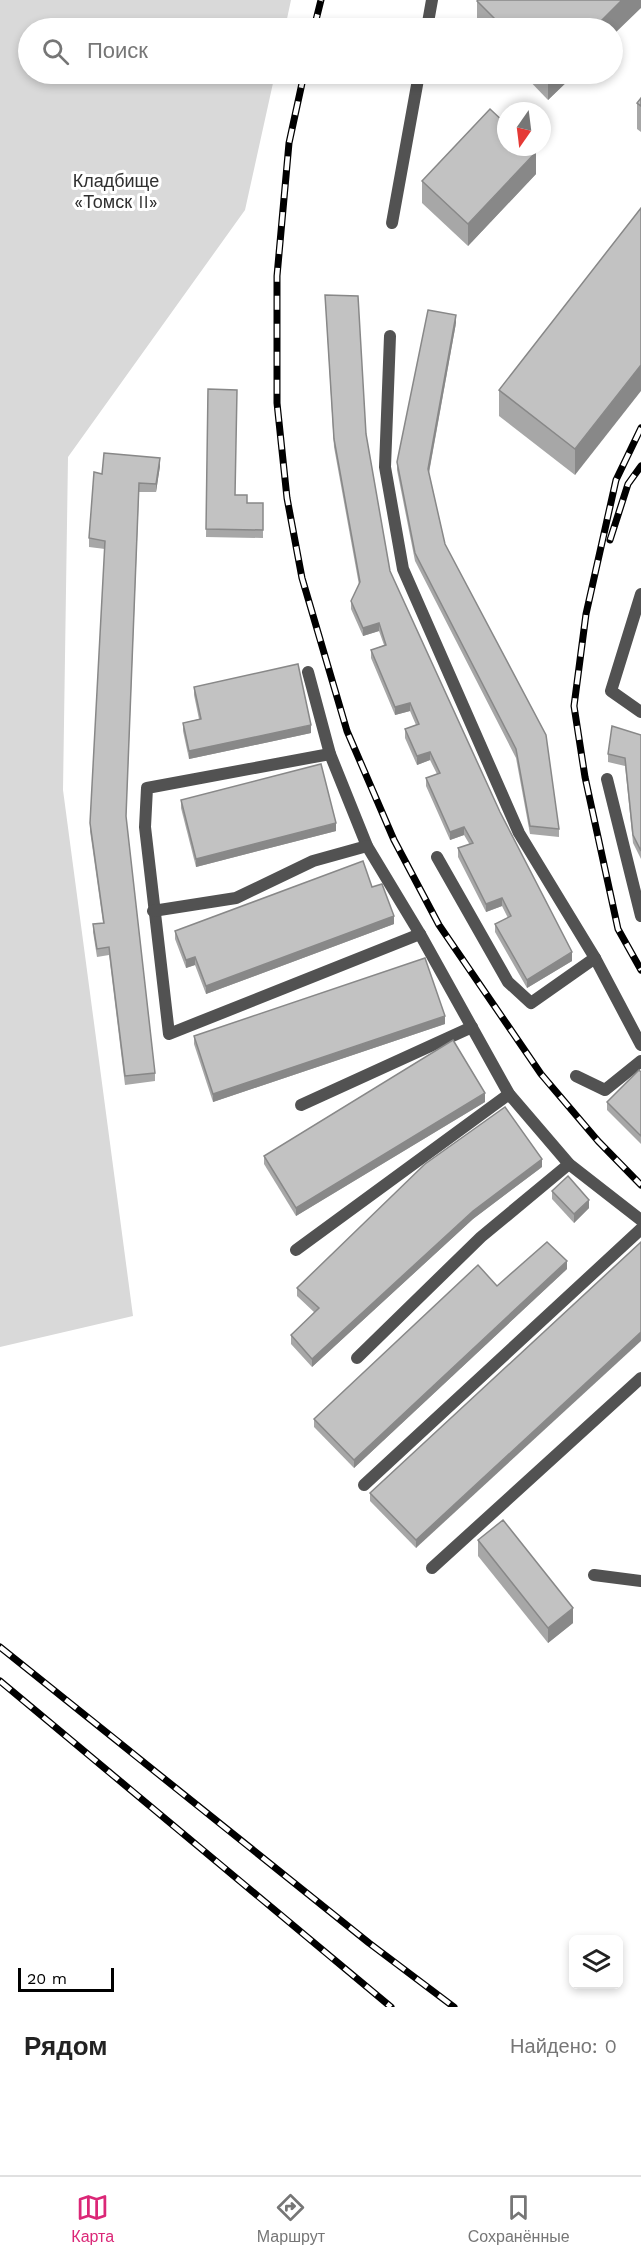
<!DOCTYPE html>
<html lang="ru">
<head>
<meta charset="utf-8">
<style>
  body { margin:0; font-family:"Work Sans",sans-serif; background:#f6f6f6; color:#222 }
  .controls { position:absolute; right:18px; bottom:18px; display:grid; overflow:hidden; border-radius:9px; box-shadow:0 3px 9px #0003 }
  .controls button { width:54px; height:54px; display:grid; place-items:center; padding:0; border:0; border-bottom:2px solid #e0e0e0; background:#fff; color:#222; font:30px sans-serif }
  .compass { position:absolute; left:497px; top:102px; width:54px; height:54px; border-radius:50%; background:#fff; box-shadow:0 3px 9px #0003; rotate:194deg }
  .scale { position:absolute; left:18px; bottom:15px; width:96px; box-sizing:border-box; padding-left:6px; border:3px solid #000; border-top:0; font-size:16px; line-height:21px; white-space:nowrap; color:#000; -webkit-text-stroke:4px #fff; paint-order:stroke }
  .list { margin:0; padding:0; list-style:none }
  h2 { display:flex; justify-content:space-between; align-items:center; height:78px; margin:0; padding:0 24px; font-size:26px }
  h2 small { font-size:20px; font-weight:400; color:#767676 }
  .icon { flex:none; width:33px; height:33px; fill:none; stroke:currentColor; stroke-width:2; stroke-linecap:round; stroke-linejoin:round }
  .map { position:relative; flex:none; width:641px; height:2007px; overflow:hidden }
  .search { position:absolute; background:#fff; box-shadow:0 3px 9px #0003; left:18px; right:18px; top:18px; height:66px; display:flex; align-items:center; gap:15px; box-sizing:border-box; padding:0 21px; border-radius:33px; color:#767676; font-size:22px }
  .sheet { height:168px; background:#fff }
  nav { display:flex; justify-content:space-around; align-items:center; box-sizing:border-box; height:84px; border-top:2px solid #e0e0e0; background:#fff; font-size:16px; color:#767676 }
  nav a { display:grid; justify-items:center; gap:3px }
  nav .on { color:#db2777 }
  .map>svg:first-child { display:block }
</style>
</head>
<body>
<div class="map">
<svg width="641" height="2007" viewBox="0 0 641 2007">
  <rect width="100%" height="100%" fill="#fff"/>
  <polygon fill="#d9d9d9" points="0,0 291,0 285,28 28,28 28,74 275,74 245,210 68,457 63,790 133,1316 0,1347"/>
  <g fill="none" stroke-linecap="round" stroke-linejoin="round">
    <g stroke="#525252" stroke-width="12">
      <polyline points="427,28 432,0"/>
      <polyline points="392,223 419,74"/>
      <polyline points="390,336 385,467 403,569 519,833 595,958 641,1045"/>
      <polyline points="641,594 611,691 641,712"/>
      <polyline points="308,672 330,754 367,846 420,934 509,1094 569,1164 641,1220"/>
      <polyline points="330,754 147,788 145,827 169,1034 420,934"/>
      <polyline points="607,779 641,916"/>
      <polyline points="437,857 508,982 531,1003 595,958"/>
      <polyline points="153,911 236,898 313,861 367,846"/>
      <polyline points="576,1076 605,1090 641,1061"/>
      <polyline points="301,1105 472,1027"/>
      <polyline points="296,1250 509,1094"/>
      <polyline points="357,1358 481,1237 569,1164"/>
      <polyline points="364,1485 641,1229"/>
      <polyline points="432,1568 641,1378"/>
      <polyline points="594,1575 641,1581"/>
    </g>
    <g stroke="#000" stroke-width="7">
      <g id="rail">
        <polyline points="314,28 321,0"/>
        <polyline points="304,74 289,143 277,276 277,403 287,498 302,578 347,731 394,840 439,925 541,1074 598,1141 641,1185"/>
        <polyline points="641,428 616,480 586,614 574,706 585,777 618,929 641,970"/>
        <polyline points="610,540 628,484 641,466"/>
        <polyline points="0,1647 369,1943 454,2007"/>
        <polyline points="0,1681 391,2007"/>
      </g>
    </g>
    <use href="#rail" stroke="#fff" stroke-width="4.5" stroke-dasharray="14" stroke-linecap="butt"/>
  </g>
  <g fill="#a7a7a7">
    <polygon points="477,1 612,28 478,28 477,27"/>
    <polygon points="523,74 575,74 548,100"/>
    <polygon points="641,98 641,132 637,129 637,103"/>
    <polygon points="536,174 468,246 422,203 422,181"/>
    <polygon points="641,208 575,475 499,416 499,390"/>
    <polygon points="325,295 366,434 390,571 500,812 572,961 527,988 495,932 495,924 508,918 502,906 486,912 458,857 458,848 470,845 464,835 450,840 426,786 426,778 437,774 430,760 417,765 405,738 405,729 416,725 410,711 395,715 371,658 371,650 384,645 379,631 363,636 351,609 351,601 359,585 334,447"/>
    <polygon points="456,323 429,473 445,544 559,829 559,837 530,834 516,758 415,561 397,470 397,462"/>
    <polygon points="208,389 235,495 247,503 263,503 263,538 206,537"/>
    <polygon points="160,466 156,492 139,492 126,819 155,1073 155,1081 125,1085 109,955 97,957 93,932 93,924 103,923 90,831 90,823 105,549 89,547 89,538 102,474"/>
    <polygon points="194,687 311,733 189,759 183,731 183,723 199,719 194,695"/>
    <polygon points="641,735 641,859 633,843 625,766 608,762 608,754"/>
    <polygon points="181,800 336,831 196,867 181,808"/>
    <polygon points="372,887 394,924 206,994 195,965 186,968 175,939 175,931"/>
    <polygon points="445,1024 213,1102 194,1044 194,1036"/>
    <polygon points="641,1072 641,1144 607,1110 607,1102"/>
    <polygon points="485,1102 296,1216 264,1164 264,1156"/>
    <polygon points="542,1167 473,1219 312,1367 291,1344 291,1335 315,1313 297,1296 297,1288"/>
    <polygon points="552,1191 589,1208 574,1223 552,1199"/>
    <polygon points="641,1242 416,1548 370,1501 370,1493"/>
    <polygon points="567,1269 354,1468 314,1427 314,1419 497,1286"/>
    <polygon points="478,1540 573,1623 548,1643 478,1556"/>
  </g>
  <g fill="#888">
    <polygon points="622,0 641,0 641,8 612,36 612,28 594,28"/>
    <polygon points="548,74 575,74 548,100"/>
    <polygon points="536,152 536,174 468,246 468,224"/>
    <polygon points="456,315 456,323 428,477 428,469"/>
    <polygon points="641,365 641,391 575,475 575,449"/>
    <polygon points="160,458 160,466 156,492 156,484"/>
    <polygon points="379,623 379,631 363,636 363,628"/>
    <polygon points="410,703 410,711 395,715 395,707"/>
    <polygon points="311,725 311,733 189,759 189,751"/>
    <polygon points="430,752 430,760 417,765 417,756"/>
    <polygon points="336,823 336,831 196,867 196,859"/>
    <polygon points="464,827 464,835 450,840 450,832"/>
    <polygon points="502,898 502,906 486,912 486,904"/>
    <polygon points="394,916 394,924 206,994 206,986"/>
    <polygon points="572,952 572,961 527,988 527,980"/>
    <polygon points="195,957 195,965 186,968 186,960"/>
    <polygon points="445,1016 445,1024 213,1102 213,1094"/>
    <polygon points="485,1093 485,1102 296,1216 296,1208"/>
    <polygon points="542,1159 542,1167 473,1219 312,1367 312,1359 473,1211"/>
    <polygon points="589,1200 589,1208 574,1223 574,1214"/>
    <polygon points="567,1261 567,1269 354,1468 354,1460"/>
    <polygon points="641,1332 641,1341 416,1548 416,1540"/>
    <polygon points="573,1608 573,1623 548,1643 548,1628"/>
  </g>
  <g fill="#c2c2c2" stroke="#888" stroke-width="1.5">
    <polygon points="478,0 622,0 594,28 504,28 477,1"/>
    <polygon points="641,98 641,106 637,103"/>
    <polygon points="490,109 506,124 506,147 531,147 536,152 468,224 422,181"/>
    <polygon points="641,208 641,365 575,449 499,390"/>
    <polygon points="325,295 358,296 366,434 390,571 500,812 572,952 527,980 495,924 511,916 502,898 486,904 458,848 473,843 464,827 450,832 426,778 440,773 430,752 417,756 405,729 419,724 410,703 395,707 371,650 386,645 379,623 363,628 351,601 360,582 334,439"/>
    <polygon points="428,310 456,315 428,469 445,544 546,735 559,829 530,826 516,749 415,553 397,462"/>
    <polygon points="208,389 237,390 235,495 247,495 247,503 263,503 263,530 206,529"/>
    <polygon points="104,453 160,458 156,484 139,483 126,816 155,1073 125,1076 109,947 97,949 93,924 104,923 90,823 105,541 89,538 94,472 102,474"/>
    <polygon points="298,664 311,725 189,751 183,723 201,719 194,687"/>
    <polygon points="612,726 641,735 641,851 633,835 625,758 608,754"/>
    <polygon points="321,764 336,823 196,859 181,800"/>
    <polygon points="363,861 372,887 382,884 394,916 206,986 195,957 186,960 175,931"/>
    <polygon points="425,958 445,1016 213,1094 194,1036"/>
    <polygon points="453,1040 485,1093 296,1208 264,1156"/>
    <polygon points="639,1070 641,1072 641,1136 607,1102"/>
    <polygon points="505,1107 542,1159 473,1211 312,1359 291,1335 319,1308 297,1288 425,1164"/>
    <polygon points="568,1176 589,1200 574,1214 552,1191"/>
    <polygon points="547,1242 567,1261 354,1460 314,1419 478,1265 497,1286"/>
    <polygon points="641,1242 641,1332 416,1540 370,1493"/>
    <polygon points="503,1520 573,1608 548,1628 478,1540"/>
  </g>
  <g text-anchor="middle" dominant-baseline="central" stroke-width="6" stroke-linejoin="round" paint-order="stroke">
    <g font-size="18" fill="#303030" stroke="#fff">
      <text x="116" y="180">Кладбище<tspan x="116" dy="21">«Томск II»</tspan></text>
    </g>
  </g>
</svg>
<div class="controls">
<button><svg class="icon" aria-label="layers" viewBox="0 0 24 24"><path d="M12 4l9 5-9 5-9-5zM3 14l9 5 9-5"/></svg></button>
</div>
<svg class="compass" viewBox="-18 -18 36 36"><path d="M0-13l5 13h-10z" fill="#e53935"/><path d="M0 13l5-13h-10z" fill="#767676"/></svg>
<div class="scale">20 m</div>
<div class="search"><svg class="icon" aria-label="search" viewBox="0 0 24 24"><circle cx="10" cy="10" r="6"/><path d="M15 15l6 6"/></svg>Поиск</div>
</div>
<section class="sheet">
<h2>Рядом<small>Найдено: 0</small></h2>
<ul class="list">
</ul>
</section>
<nav>
<a class="on"><svg class="icon" aria-label="map" viewBox="0 0 24 24"><path d="M3 6l6-2 6 2 6-2v14l-6 2-6-2-6 2zM9 4v14M15 6v14"/></svg>Карта</a>
<a><svg class="icon" aria-label="directions" viewBox="0 0 24 24"><path d="M12 3l9 9-9 9-9-9zM9 14v-3h6M13 9l2 2-2 2"/></svg>Маршрут</a>
<a><svg class="icon" aria-label="saved" viewBox="0 0 24 24"><path d="M7 4h10v16l-5-4-5 4z"/></svg>Сохранённые</a>
</nav>
</body>
</html>
